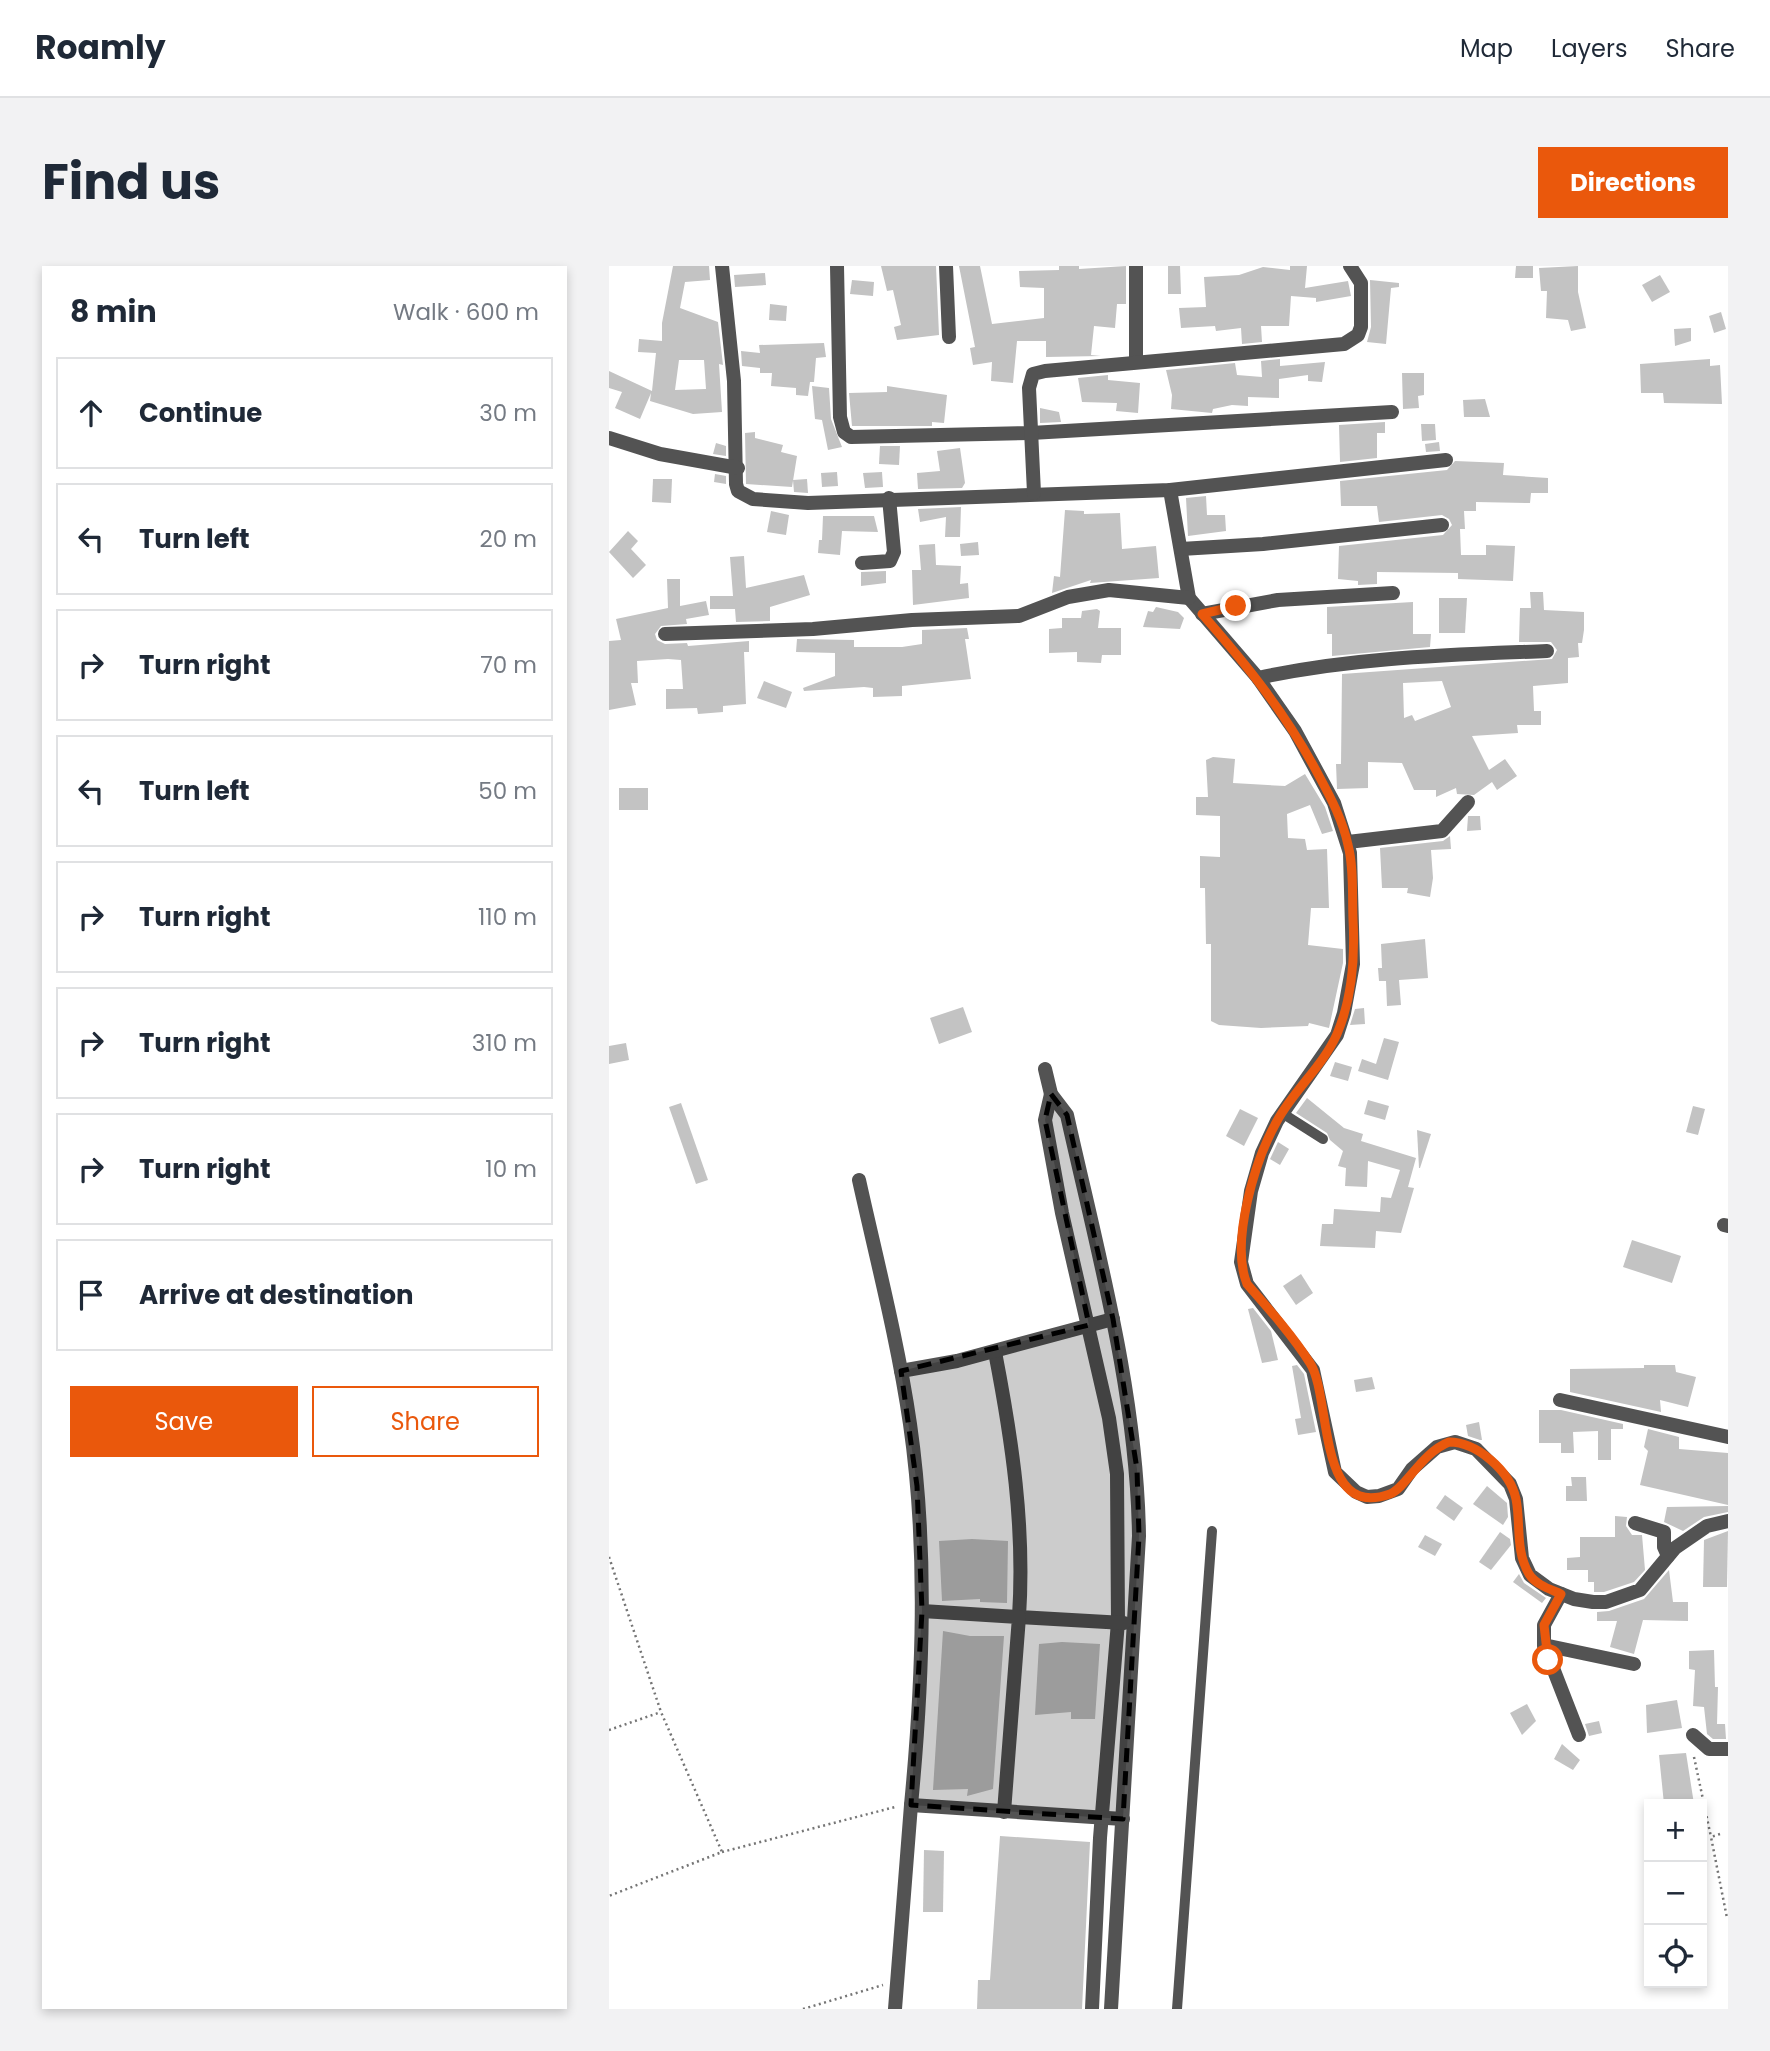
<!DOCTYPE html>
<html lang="en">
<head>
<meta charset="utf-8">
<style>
  body { margin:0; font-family:Poppins,sans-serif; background:#f2f2f3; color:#1f2937 }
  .controls { position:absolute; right:21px; bottom:21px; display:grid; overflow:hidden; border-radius:0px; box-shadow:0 4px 10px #0003 }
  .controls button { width:63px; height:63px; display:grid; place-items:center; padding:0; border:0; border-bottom:2px solid #e0e1e3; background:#fff; color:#1f2937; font:35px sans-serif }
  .stop { position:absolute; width:21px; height:21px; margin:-16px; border:5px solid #ea580c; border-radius:50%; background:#fff }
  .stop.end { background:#ea580c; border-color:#fff; box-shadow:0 2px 7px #0008 }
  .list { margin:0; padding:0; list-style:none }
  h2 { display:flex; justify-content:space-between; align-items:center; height:91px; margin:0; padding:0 28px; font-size:30px }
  h2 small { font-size:23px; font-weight:400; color:#747a83 }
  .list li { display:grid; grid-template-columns:46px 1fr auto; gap:21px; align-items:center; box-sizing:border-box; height:112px; margin:0 14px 14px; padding:0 14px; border:2px solid #e0e1e3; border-radius:0px }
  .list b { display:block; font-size:26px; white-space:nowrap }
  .list em { font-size:23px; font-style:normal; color:#747a83 }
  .actions { display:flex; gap:14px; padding:21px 28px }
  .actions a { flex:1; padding:16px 0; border:2px solid #ea580c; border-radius:0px; text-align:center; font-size:24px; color:#ea580c }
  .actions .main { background:#ea580c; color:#fff }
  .icon { flex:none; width:38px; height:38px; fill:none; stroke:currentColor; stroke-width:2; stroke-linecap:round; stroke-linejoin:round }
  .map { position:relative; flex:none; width:1119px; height:1743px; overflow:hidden; border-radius:0px }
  header { display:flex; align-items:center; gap:42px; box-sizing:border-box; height:98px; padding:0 35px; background:#fff; border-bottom:2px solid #e0e1e3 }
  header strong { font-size:33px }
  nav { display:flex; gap:38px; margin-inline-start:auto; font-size:24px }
  .intro { display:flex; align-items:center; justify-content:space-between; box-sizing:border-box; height:168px; padding:0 42px }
  h1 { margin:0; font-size:49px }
  .button { padding:18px 32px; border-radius:0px; background:#ea580c; color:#fff; font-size:24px; font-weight:700 }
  main { display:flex; gap:42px; padding:0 42px }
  aside { flex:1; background:#fff; border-radius:0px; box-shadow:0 4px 10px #0003 }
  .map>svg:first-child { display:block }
</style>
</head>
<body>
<header>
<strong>Roamly</strong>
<nav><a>Map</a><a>Layers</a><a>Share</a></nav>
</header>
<div class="intro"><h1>Find us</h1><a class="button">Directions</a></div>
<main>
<aside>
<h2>8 min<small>Walk · 600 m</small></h2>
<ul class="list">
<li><svg class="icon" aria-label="ahead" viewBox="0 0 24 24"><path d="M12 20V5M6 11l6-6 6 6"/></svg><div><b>Continue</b></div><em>30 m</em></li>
<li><svg class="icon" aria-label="left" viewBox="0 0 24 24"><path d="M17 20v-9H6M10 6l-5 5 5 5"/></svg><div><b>Turn left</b></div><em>20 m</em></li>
<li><svg class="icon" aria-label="right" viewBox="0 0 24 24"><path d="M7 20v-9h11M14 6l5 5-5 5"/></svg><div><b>Turn right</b></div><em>70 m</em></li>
<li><svg class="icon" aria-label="left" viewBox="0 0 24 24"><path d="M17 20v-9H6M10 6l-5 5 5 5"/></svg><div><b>Turn left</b></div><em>50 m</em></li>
<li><svg class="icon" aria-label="right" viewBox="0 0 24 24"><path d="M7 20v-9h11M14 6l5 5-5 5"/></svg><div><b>Turn right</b></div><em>110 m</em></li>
<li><svg class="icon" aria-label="right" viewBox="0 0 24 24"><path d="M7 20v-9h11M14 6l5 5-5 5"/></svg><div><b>Turn right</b></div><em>310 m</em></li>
<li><svg class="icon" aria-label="right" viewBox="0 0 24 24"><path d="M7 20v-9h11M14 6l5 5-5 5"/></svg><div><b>Turn right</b></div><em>10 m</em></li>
<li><svg class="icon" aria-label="arrive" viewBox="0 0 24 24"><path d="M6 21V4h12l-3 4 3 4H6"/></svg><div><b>Arrive at destination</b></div></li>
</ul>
<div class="actions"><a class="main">Save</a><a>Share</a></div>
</aside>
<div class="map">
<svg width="1119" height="1743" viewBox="0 0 1119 1743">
  <rect width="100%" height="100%" fill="#fff"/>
  <g fill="#c3c3c3" fill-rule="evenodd">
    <path d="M64,0H100L101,14L76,16L71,42L109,56L114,99L110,98L113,146L84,148L41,135L42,127L31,153L6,142L13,126L0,122V105L43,125L47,87L29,86L30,73L53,75V57ZM70,94H95L97,123L66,124Z"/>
    <polygon points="272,0 327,0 330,69 288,74 285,61 292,59 284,24 278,25"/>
    <polygon points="350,0 371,0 383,58 435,52 435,22 411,21 410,5 450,4 450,0 470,0 470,3 517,0 517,38 508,38 506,62 485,60 482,89 492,90 437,91 437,75 408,75 404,117 382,115 383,96 364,99 361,82 366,81"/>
    <polygon points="559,0 571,0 572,28 559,28"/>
    <polygon points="681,0 698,0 696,22 739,15 742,30 707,36 707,32 682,30 680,60 652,60 653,76 633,78 632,62 607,65 606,60 572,62 570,42 597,41 595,11 630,9 654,1 681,4"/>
    <polygon points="907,0 924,0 924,12 906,12"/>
    <polygon points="969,0 969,26 977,62 962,65 959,54 937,52 938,25 932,25 930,2"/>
    <polygon points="156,7 157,19 126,21 125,9"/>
    <polygon points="1051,9 1061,26 1043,36 1033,19"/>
    <polygon points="243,14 265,16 264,30 241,28"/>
    <polygon points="761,14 790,17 790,21 782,22 777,78 758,76 762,61"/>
    <polygon points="161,38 178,40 177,55 160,54"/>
    <polygon points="1112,46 1117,63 1105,67 1100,50"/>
    <polygon points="1082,62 1082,75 1066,80 1065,63"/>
    <polygon points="215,77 217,91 207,92 205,116 201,116 199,130 187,129 187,122 162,120 163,107 151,107 151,102 133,100 132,85 151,87 150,79"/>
    <polygon points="671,93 671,100 716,96 713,116 699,115 699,109 670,113 670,132 639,131 639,140 623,139 604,143 603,147 562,143 563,129 557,104 626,97 628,109 653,111 652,95"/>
    <polygon points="1101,93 1101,100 1111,99 1113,138 1055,137 1054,127 1032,127 1031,98"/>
    <polygon points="793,107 815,107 815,129 809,130 810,142 794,143"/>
    <polygon points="499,109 499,114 531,117 529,147 507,145 508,137 473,136 469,112"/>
    <polygon points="203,120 220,122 222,153 233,181 219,184 213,154 206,153"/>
    <polygon points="278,120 338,129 335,157 323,156 323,160 243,160 240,127 278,126"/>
    <polygon points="876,133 881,151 855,151 854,134"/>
    <polygon points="431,142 450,146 452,156 431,157"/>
    <polygon points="776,156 776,167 768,167 768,192 731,196 730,159"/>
    <polygon points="812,158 826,158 827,174 813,175"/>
    <polygon points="146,166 146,172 174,179 172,186 188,190 183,221 137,218 136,167"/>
    <polygon points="830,176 831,185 817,186 816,178"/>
    <polygon points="107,177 117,180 117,190 104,188"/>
    <polygon points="271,180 291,180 290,199 270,198"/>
    <polygon points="351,182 356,217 353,222 309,223 308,207 331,205 328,185"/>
    <polygon points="846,195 895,197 894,209 939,212 939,227 922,227 921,237 867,236 867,245 855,245 856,263 851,263 852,289 877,289 877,279 906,280 904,315 849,313 849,307 768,306 768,318 749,319 749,315 729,313 730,280 834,269 843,259 840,253 833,249 770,256 768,240 732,240 731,215 838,204"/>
    <polygon points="228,206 229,220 213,221 212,207"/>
    <polygon points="273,206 274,221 256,222 254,207"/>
    <polygon points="106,208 117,210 117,218 105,216"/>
    <polygon points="44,213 63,213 62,237 43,236"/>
    <polygon points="198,213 199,227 185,226 184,214"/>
    <polygon points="597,230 598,249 616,249 617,265 579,270 577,232"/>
    <polygon points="352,241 351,271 336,271 337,251 311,256 309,243"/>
    <polygon points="456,244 475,245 475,248 511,247 513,283 547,280 550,312 481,317 482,314 443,327 445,310 451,311"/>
    <polygon points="162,245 180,249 177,269 158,266"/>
    <polygon points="214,250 265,250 269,266 233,265 231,289 209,287 210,274 213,274"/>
    <polygon points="19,265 29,275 22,283 37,299 24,312 0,286"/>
    <polygon points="369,276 370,289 352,290 351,278"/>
    <polygon points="326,278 327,299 352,300 351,318 359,317 360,332 304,339 303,304 312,304 310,279"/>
    <polygon points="135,290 137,322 195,309 201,329 161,341 161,355 127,356 126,343 101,343 101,330 124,330 121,291"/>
    <polygon points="277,305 277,317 252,320 252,306"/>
    <polygon points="58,313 71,313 71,340 97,335 100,349 77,353 78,358 52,360 46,368 48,374 56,378 78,377 79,380 140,375 140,386 135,386 137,438 114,440 114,446 89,448 88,442 57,443 57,423 74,423 72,394 59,393 28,395 29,417 22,417 27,439 0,444 0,375 12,374 7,353 59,342"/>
    <path d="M921,326H934L935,344L975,346V364L973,377H969L970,391L959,392V417L924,420L925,445H932V459H908L909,467L863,470L880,504L896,493L908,510L888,524L883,516L865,529L848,528L847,522L827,531V524H805L793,497L759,496V522L728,523L727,498H732L733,408L943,393L948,384L942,376H910L911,342H922ZM833,415L842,441L806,455L803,449L795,452L794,417Z"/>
    <polygon points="830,332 858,332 856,367 830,367"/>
    <polygon points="804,336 804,368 822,368 821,381 723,390 723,368 718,368 718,341"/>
    <polygon points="547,341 569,346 575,352 571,363 534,361 539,345 544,346"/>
    <polygon points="488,343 491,345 489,362 512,362 512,389 493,389 492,397 468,396 468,386 440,387 440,363 453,362 453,352 472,352 473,345"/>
    <polygon points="358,362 360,373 356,373 362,413 293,420 293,430 264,431 264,422 255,421 195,425 194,422 226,410 226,387 187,386 188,373 245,374 245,381 293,381 313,378 313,364"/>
    <polygon points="155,415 183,426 177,442 148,432"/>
    <polygon points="604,491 626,493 624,517 676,520 696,508 716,541 724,565 713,568 701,539 678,548 679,572 696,573 698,584 718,583 720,642 702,642 699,679 734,683 734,697 720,762 700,757 699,760 652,762 610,759 602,755 602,678 597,678 596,622 591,622 591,590 611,591 611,550 587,549 587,531 599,531 597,494"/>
    <rect x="10" y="522" width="29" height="22"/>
    <polygon points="859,550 871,550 872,564 858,565"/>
    <polygon points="841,570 842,583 822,584 824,612 821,631 798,627 799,622 773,622 771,582 834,575"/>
    <polygon points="816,673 819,712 790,714 792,739 778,740 777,715 770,715 769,702 773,702 772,678"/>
    <polygon points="354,741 363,766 330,778 321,752"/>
    <polygon points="755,742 756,758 741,759 746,743"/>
    <polygon points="775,772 790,776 779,814 749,805 753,793 767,798"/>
    <polygon points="17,777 20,794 0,798 0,780"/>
    <polygon points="726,796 743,801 739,815 721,810"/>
    <polygon points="698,832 735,862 754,868 752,875 807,892 799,921 805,922 792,967 767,965 766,982 711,980 713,958 724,958 725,943 771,946 772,931 782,932 791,904 759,895 758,921 736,920 737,902 729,900 734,885 721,874 718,867 687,847"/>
    <polygon points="759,834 780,840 776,854 755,848"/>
    <polygon points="72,837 99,914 87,918 60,841"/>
    <polygon points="1084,840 1096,843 1089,869 1077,866"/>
    <polygon points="631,843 649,852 635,880 617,870"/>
    <polygon points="808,864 822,868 811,902 810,902"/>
    <polygon points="669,876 680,883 671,899 661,893"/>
    <polygon points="1023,974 1072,990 1063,1017 1014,1001"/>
    <polygon points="692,1008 704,1027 687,1039 674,1020"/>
    <polygon points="644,1042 662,1065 669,1094 653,1097 639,1043"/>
    <polygon points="688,1099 695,1108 707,1166 689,1169 686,1153 692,1152 683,1100"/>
    <polygon points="1035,1099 1066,1099 1067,1106 1087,1111 1079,1141 1051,1134 1052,1146 961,1126 961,1103 1035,1102"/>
    <polygon points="763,1111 766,1123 747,1126 745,1114"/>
    <polygon points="930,1144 952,1144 1014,1158 1014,1163 1002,1163 1002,1194 989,1194 989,1165 964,1166 965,1187 952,1187 952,1177 930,1177"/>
    <polygon points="870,1156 873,1174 871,1174 859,1170 857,1159"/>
    <polygon points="1039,1163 1070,1171 1070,1183 1119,1187 1119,1239 1031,1219 1039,1185 1035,1181"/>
    <polygon points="962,1211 977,1211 978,1235 957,1235 957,1220 963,1220"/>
    <polygon points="878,1220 898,1237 899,1251 894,1259 864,1238"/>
    <polygon points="836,1229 854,1242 845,1255 827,1242"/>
    <polygon points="1119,1240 1119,1246 1095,1251 1074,1265 1055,1256 1058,1241"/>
    <polygon points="1006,1250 1018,1251 1017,1260 1023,1269 1033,1269 1036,1304 1025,1316 995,1326 985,1326 985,1316 979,1316 979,1304 958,1304 958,1292 971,1291 971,1271 1006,1271"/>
    <polygon points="1119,1265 1118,1321 1094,1321 1095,1274"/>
    <polygon points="891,1266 901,1273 902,1279 882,1304 870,1296"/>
    <polygon points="816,1269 833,1278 826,1290 809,1281"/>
    <polygon points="363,1273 399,1275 398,1337 371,1336 371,1333 333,1335 330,1275"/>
    <polygon points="1060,1304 1064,1336 1079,1336 1079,1355 1034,1354 1025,1388 1001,1381 1008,1355 988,1355 988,1346 1000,1345 1035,1333"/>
    <polygon points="910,1308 915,1317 937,1332 933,1337 904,1316"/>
    <polygon points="334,1365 361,1370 395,1370 384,1523 358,1530 359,1523 324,1524"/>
    <polygon points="453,1376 491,1378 486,1453 462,1453 462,1446 426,1449 430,1378"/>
    <polygon points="1105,1384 1106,1421 1109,1421 1108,1458 1116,1458 1117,1473 1104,1473 1098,1468 1095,1441 1084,1440 1086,1404 1080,1403 1080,1385"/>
    <polygon points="1068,1434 1073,1462 1038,1467 1037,1439"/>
    <polygon points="918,1438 927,1455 913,1469 901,1447"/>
    <polygon points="990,1455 993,1467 980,1470 976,1458"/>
    <polygon points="953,1478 971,1494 964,1504 945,1493"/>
    <polygon points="1077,1487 1085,1538 1055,1538 1050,1489"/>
    <polygon points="391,1570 481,1576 473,1743 368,1743 369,1714 381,1714"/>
    <polygon points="315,1584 335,1585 334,1646 314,1646"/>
  </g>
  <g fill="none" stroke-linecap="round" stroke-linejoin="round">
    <g stroke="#757575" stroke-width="2.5" stroke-dasharray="2 3.5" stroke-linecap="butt">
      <polyline points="0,1291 52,1446 113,1586 0,1630"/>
      <polyline points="0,1464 52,1446"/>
      <polyline points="1085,1491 1102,1571"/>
      <polyline points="1111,1568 1102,1571 1118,1652"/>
      <polyline points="113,1586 286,1541"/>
      <polyline points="194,1743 274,1719"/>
    </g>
    <g stroke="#535353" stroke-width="10">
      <polyline points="673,847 714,873"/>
      <polyline points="568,1743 603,1265"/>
    </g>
    <g stroke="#535353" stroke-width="14">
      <polyline points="113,0 125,115 127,218 129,225 144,233 199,237 561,224 837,194"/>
      <polyline points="228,0 231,151 235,166 242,171 422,167 783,146"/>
      <polyline points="337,0 340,71"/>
      <polyline points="527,96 527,0"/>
      <polyline points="0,172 51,188 129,202"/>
      <polyline points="561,224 580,332 649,412 686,465 725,537 741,587 744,698 735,747 728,769 668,855 653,887 642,925 632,996 638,1018 704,1104 726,1206 747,1226 758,1231 770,1230 789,1223 803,1203 828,1181 846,1176 867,1183 901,1218 907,1233 913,1292 921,1309 940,1323 965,1333 984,1336 997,1336 1031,1324 1066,1282 1098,1260 1119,1255"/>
      <polyline points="425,227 420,122 424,108 436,105 735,78 749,69 752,61 752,17 741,0"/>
      <polyline points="572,283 654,278 833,259"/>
      <polyline points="253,297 281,295 285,286 280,232"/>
      <polyline points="593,348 669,334 784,327"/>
      <polyline points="56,368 204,363 303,354 410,350 459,331 500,324 580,332"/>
      <path d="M649,412C744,391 841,389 938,385"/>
      <polyline points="739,576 833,565 859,536"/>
      <path d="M436,803L442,828L458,849C489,988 528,1127 530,1270L502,1743"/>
      <polyline points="442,828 436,854 453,947 500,1152 508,1208 509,1356 491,1572 483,1743"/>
      <path d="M250,914C268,995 289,1076 301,1158C319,1283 314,1414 302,1539"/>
      <polyline points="1115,959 1119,960"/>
      <path d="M386,1086C403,1174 416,1260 410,1351L515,1357"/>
      <polyline points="292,1105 348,1095 504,1053"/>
      <polyline points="951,1134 1119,1171"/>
      <polyline points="1026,1257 1055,1266 1055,1281 1059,1290"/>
      <polyline points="952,1328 935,1359 935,1379 1025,1398"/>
      <polyline points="313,1345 410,1351 395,1546"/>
      <polyline points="935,1379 970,1469"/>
      <polyline points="1084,1469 1100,1483 1119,1483"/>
      <polyline points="286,1743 302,1539 514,1553"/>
    </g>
  </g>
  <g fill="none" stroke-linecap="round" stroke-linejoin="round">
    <path stroke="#ea580c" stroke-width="9" d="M627,340L593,348C638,399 678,449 710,510C722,532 734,555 739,579C745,602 743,629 744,653C746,690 743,733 728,768C714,800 685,824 668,855C646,894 621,976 638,1018C660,1043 684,1070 701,1097C723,1131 707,1255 781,1228C797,1222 812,1187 840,1176C868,1176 901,1205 907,1233C912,1258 906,1284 920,1308C927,1319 941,1323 952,1328L935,1359L939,1394"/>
  </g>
  <path fill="#000" fill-opacity="0.2" stroke="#000" stroke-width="5" stroke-dasharray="14 9" stroke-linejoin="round" d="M442,828L458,849L504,1053L528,1203L530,1270L514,1553L302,1539L313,1345L308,1220L292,1105L480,1059L436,854Z"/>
</svg>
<div class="controls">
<button>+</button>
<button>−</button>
<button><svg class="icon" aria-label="locate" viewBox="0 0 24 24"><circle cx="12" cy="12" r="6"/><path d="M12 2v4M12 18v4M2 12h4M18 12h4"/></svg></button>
</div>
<div class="stop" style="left:939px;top:1394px"></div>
<div class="stop end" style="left:627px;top:340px"></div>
</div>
</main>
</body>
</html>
